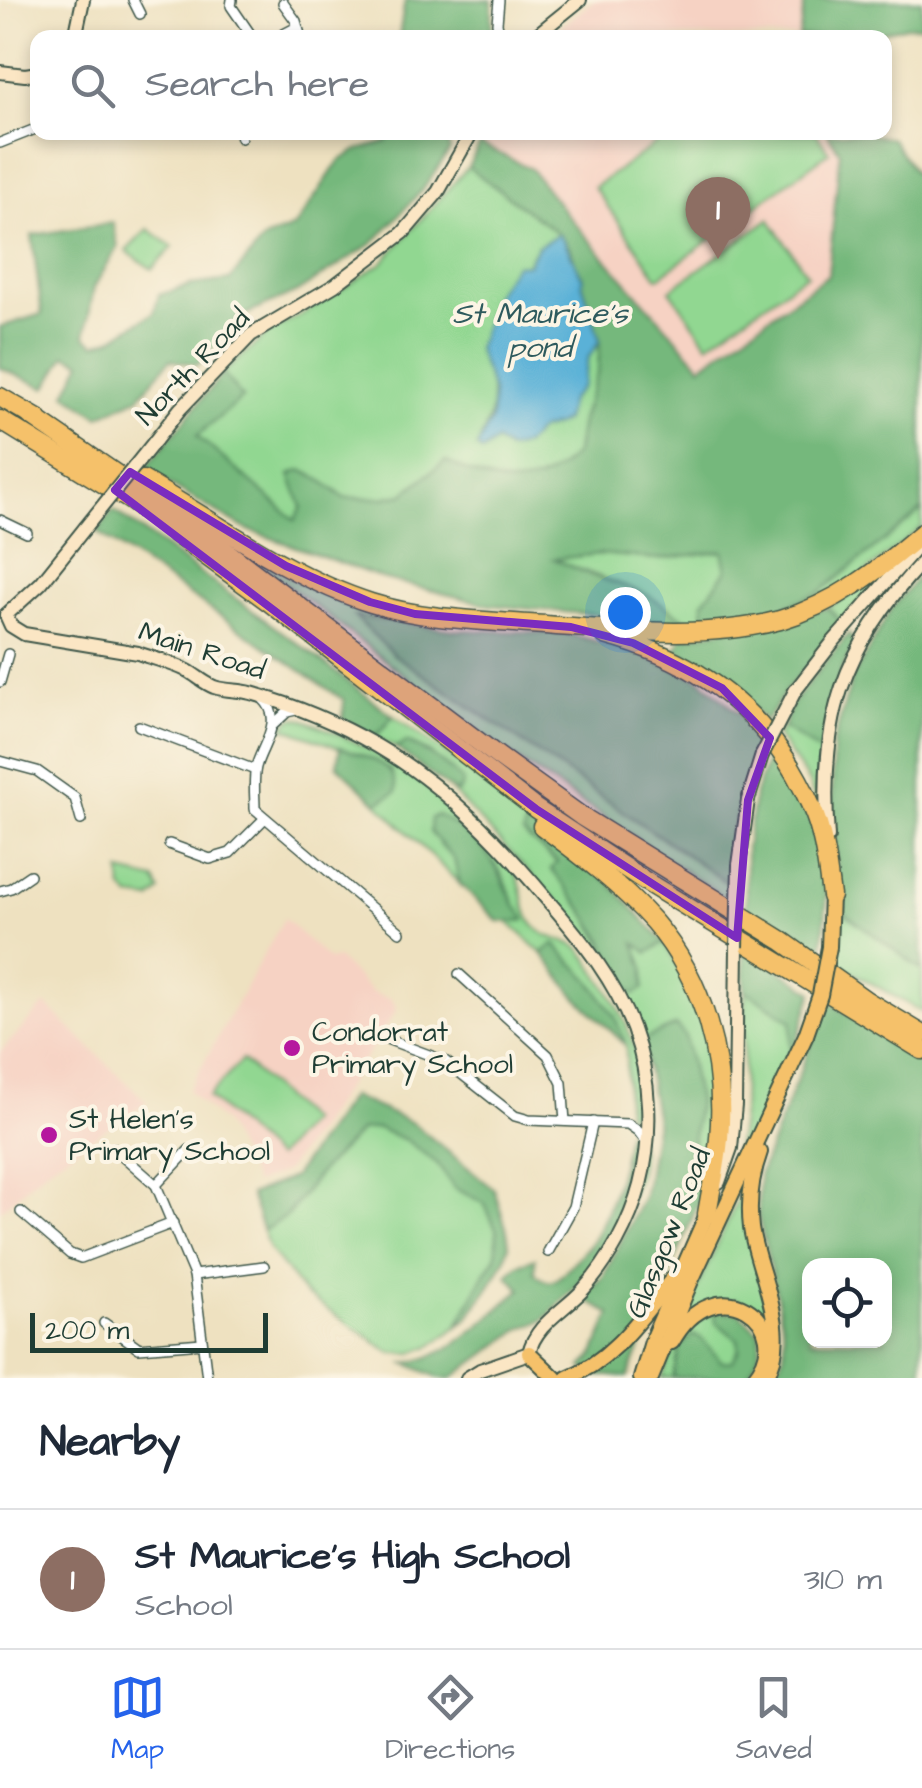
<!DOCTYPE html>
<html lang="en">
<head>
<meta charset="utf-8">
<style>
  body { margin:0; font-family:"Architects Daughter",sans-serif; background:#f2f2f3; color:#1f2937 }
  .controls { position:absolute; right:30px; bottom:30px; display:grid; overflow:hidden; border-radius:20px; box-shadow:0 5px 15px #0003 }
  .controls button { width:90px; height:90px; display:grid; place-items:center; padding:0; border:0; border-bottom:2px solid #e0e1e3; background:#fff; color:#1f2937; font:50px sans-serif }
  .scale { position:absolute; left:30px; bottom:25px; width:238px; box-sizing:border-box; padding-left:10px; border:5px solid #1f3d34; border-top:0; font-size:28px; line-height:35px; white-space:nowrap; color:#1f3d34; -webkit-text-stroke:8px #fcf5e5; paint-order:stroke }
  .you { position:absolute; left:625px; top:612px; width:35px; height:35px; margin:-25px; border:8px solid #fff; border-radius:50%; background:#1a73e8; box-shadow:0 0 0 15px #1a73e833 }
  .badge { display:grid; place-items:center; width:65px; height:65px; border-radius:50%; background:#2563eb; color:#fff; font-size:32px; font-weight:700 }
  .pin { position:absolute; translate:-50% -82px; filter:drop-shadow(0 2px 5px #0008) }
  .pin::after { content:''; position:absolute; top:52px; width:35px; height:30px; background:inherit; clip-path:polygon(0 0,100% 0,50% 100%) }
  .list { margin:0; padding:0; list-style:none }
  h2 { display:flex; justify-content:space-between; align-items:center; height:130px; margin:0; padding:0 40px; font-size:42px }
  h2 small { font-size:32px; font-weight:400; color:#747a83 }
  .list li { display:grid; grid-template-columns:65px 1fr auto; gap:30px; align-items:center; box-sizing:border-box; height:140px; padding:0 40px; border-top:2px solid #e0e1e3 }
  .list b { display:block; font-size:38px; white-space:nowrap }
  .list p { margin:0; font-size:32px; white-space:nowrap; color:#747a83 }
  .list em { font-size:32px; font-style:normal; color:#747a83 }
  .icon { flex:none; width:55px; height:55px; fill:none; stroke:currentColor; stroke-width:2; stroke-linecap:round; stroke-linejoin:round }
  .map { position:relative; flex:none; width:922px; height:1378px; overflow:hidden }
  .search { position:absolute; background:#fff; box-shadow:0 5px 15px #0003; left:30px; right:30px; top:30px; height:110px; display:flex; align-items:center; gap:25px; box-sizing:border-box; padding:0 35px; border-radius:20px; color:#747a83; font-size:38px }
  .sheet { height:270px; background:#fff }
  nav { display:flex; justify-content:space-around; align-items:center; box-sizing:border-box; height:140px; border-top:2px solid #e0e1e3; background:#fff; font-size:28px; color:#747a83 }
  nav a { display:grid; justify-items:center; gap:5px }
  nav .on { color:#2563eb }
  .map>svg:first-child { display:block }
</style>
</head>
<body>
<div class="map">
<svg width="922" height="1378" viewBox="0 0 922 1378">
  <rect width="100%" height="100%" fill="#fcf5e5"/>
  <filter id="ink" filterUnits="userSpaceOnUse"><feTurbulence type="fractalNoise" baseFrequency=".01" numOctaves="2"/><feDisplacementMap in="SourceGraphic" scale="20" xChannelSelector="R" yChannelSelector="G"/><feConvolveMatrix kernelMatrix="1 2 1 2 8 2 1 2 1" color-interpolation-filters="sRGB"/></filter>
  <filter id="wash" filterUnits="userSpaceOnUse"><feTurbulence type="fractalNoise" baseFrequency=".0048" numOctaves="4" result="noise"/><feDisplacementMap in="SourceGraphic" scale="40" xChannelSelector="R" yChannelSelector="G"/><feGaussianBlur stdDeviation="2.25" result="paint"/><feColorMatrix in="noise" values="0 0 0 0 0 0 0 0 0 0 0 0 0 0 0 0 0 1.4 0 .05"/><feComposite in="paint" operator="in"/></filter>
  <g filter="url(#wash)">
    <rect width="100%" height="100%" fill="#eee1c0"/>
    <g fill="#f6d2c3">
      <polygon points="594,0 803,0 805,1 799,37 547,38"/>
      <polygon points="486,132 827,133 840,152 828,275 701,366 563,210 531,169 480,144"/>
      <polygon points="284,918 329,960 337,958 373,993 392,999 397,1010 320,1126 286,1171 255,1184 224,1123 188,1091"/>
      <polygon points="45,1004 147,1102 47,1168 0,1211 0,1052"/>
    </g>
    <g fill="#91d791" stroke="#588a62" stroke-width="2.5">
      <polygon points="671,133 816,133 829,152 658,278 594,187"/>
      <path d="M468,167L559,234L537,247L478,349C496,390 498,407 477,447L496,441L525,445L539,430L557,425L570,400L582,386L588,358L600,341L598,371L581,420L576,453C531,499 497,486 445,461L404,494L383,498H344L336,491L302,507L295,521L196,436L242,398L223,373L268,333L318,305L382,263Z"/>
      <polygon points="769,219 807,274 708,344 670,290"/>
      <polygon points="148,229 173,247 152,269 126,251"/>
      <polygon points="922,510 922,527 849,586 762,619 693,624 644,593 552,559 600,554 658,559 724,551 727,570 703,602 820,592"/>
      <polygon points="230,541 295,581 353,608 413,624 356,617 394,654 730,885 729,900 497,746"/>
      <polygon points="885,573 844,624 828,608"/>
      <polygon points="393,716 458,762 527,819 523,834 558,863 612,960 634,941 664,942 695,998 710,1048 713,1147 703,1191 687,1181 698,1102 642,1040 605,964 574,919 451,790 459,792 463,782 430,753 408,742 396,748 370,735 379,733"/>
      <path d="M299,718C375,746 435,784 489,844C497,853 510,862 515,872C524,887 522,909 532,923C545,941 565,938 579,948C584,952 589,961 593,967C620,1005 649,1060 638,1109L627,1117L626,1045L614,1015L555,944L542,953L508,922L524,920C513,905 510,889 501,873C492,858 481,846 468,833L439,844L454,859L460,884L377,803L396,792L391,770L378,762L283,727L291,719Z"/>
      <polygon points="783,727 820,752 820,817 809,782 777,736"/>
      <polygon points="121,872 155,880 160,891 151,900 130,897 122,888"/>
      <polygon points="839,909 922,970 922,1012 835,962"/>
      <polygon points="745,990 792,1021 790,1053 719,1213 716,1211 735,1158 742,1113"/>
      <polygon points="242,1060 309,1121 276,1158 208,1097"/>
      <polygon points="377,1128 406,1140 438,1164 454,1188 484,1203 497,1231 496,1257 486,1272 457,1327 431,1346 413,1353 392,1353 305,1294 269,1249 263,1231 288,1215 323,1168 361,1130"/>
      <path d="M628,1131C653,1146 635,1185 627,1206L630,1162L623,1158Z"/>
      <path d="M745,1182L749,1183L770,1328C761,1312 753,1306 736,1299L684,1318Z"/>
      <path d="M714,1311L738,1340L739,1349L732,1361L722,1362L713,1353L680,1346L673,1378H662C677,1340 678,1332 714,1311Z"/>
    </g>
    <g fill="#74b87b" stroke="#4a7a58" stroke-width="2.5" fill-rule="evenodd">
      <polygon points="405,0 492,0 492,34 490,38 399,37"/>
      <polygon points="805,0 922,0 922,26 906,26 865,37 799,37"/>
      <polygon points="390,133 444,133 450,150 424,188 373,243 297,292 240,317 198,365 170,360 138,398 99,416 66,394 82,362 66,355 46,388 0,368 0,327 42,314 32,235 113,223 118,247 94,287 85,336 95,344 111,339 154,313 159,295 191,285 230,280 264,239 295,227 339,161 358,150 386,142"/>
      <path d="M827,133H865L892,139L916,175L922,177V510L820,592L779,609L704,624L703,602L727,570L723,551L658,559L600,554L554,559L591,575L644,593L693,624L490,605L385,579L246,529L144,470L223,373L242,398L197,436L295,520L302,507L290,475L301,470L320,479L344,498H383L404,494L445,461C496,486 532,499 576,453L581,420L598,371L600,341L582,283L583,277L576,267L571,250L559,234L468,167L480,144L531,169L563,210L701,366L828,275L840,152Z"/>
      <polygon points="113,510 315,656 393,716 379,733 370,735 343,720 344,700 97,532"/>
      <polygon points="922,572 922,970 839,909 832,794 833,743 852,679 891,609"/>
      <polygon points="828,608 844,624 786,691 766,721 716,674 676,650 681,638"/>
      <polygon points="354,616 454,630 565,633 630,650 700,679 743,717 760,738 731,834 731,885 393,654"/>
      <polygon points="849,633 855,645 842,669 820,752 783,727 794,701"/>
      <path d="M407,742C428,752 448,764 463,782L459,793L451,790L396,748Z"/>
      <path d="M340,747C363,756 398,762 396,792L377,803L337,765Z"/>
      <polygon points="771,749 794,783 812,823 827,896 822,955 746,910 746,847 755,793"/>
      <path d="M438,815C483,841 491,854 512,900C516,909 522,910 525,920L508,922L498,921L460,884L454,859L430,832L431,818Z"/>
      <polygon points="527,819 610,883 664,942 648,953 635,943 644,968 644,988 635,994 623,987 602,938 581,907 551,869 557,862 523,834"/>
      <polygon points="554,944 589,979 614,1015 626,1045 576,997 542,953"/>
      <polygon points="743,946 813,992 793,1054 790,1053 792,1021 745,990"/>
      <path d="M828,1001L922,1063V1378H772L784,1354V1334L777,1296L758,1216L759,1175ZM810,1266H884V1340H810Z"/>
      <polygon points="676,1025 685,1036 698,1102 687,1181 703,1191 628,1377 596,1375 582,1367 593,1356 611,1314 581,1298 603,1277 644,1195 656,1121 642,1040"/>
      <polygon points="351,1096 413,1123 494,1189 507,1231 509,1245 505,1260 491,1284 467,1319 457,1327 486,1272 496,1257 497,1231 484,1203 454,1188 438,1164 406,1140 377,1128 361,1130 323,1168 287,1215 263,1231 250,1195 293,1177"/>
      <path d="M623,1158L630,1162L627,1206L609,1245L586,1276L544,1320L520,1329L452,1378H440L405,1363C451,1358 487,1318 521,1289L507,1275L518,1265L535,1258V1273C551,1291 560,1277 572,1264C579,1256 588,1248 593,1240C607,1217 617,1184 623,1158Z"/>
      <path d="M714,1311L738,1312L760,1333C762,1352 757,1362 746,1378H673L680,1346L692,1335L700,1337L722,1362L732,1361L739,1350L738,1340L716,1322Z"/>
    </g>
    <path fill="#5ab1d7" stroke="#3c7786" stroke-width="2.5" d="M559,234C571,250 573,262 583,278L582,283L600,341L588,358L582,386L570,400L565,420L557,425L539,430L525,445L508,450L496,441L482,452L477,447L491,421L493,393L477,349L496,292L515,265L528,264L537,247Z"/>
  </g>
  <g filter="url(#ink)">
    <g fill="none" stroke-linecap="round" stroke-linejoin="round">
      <g stroke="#3e5649" stroke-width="12">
        <g id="street">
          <polyline points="133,0 140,14"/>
          <polyline points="232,0 231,6 253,38"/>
          <polyline points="499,0 497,23 500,38"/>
          <polyline points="283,3 296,21 301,38"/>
          <polyline points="276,38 297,27"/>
          <polyline points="239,132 241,138"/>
          <polyline points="0,143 38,128"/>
          <polyline points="0,520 27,533"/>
          <polyline points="0,682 8,654"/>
          <path d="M263,699C285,720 262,744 256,767C253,780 255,796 255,809L400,932"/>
          <polyline points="273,725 287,712 296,710"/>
          <polyline points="139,726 255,770"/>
          <polyline points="0,761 37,771 75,798 81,820"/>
          <polyline points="169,844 210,859 230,853 265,818"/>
          <polyline points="0,891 11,888 30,875"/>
          <polyline points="459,974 548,1055 562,1083 565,1121"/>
          <polyline points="384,1038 445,1061 515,1116 529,1120 628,1124 638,1131 647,1143"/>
          <polyline points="114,1148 156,1185 194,1275 207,1378"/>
          <polyline points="156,1185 189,1150"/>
          <polyline points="21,1212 70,1254 81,1258 173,1223"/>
          <polyline points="548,1252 573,1207 593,1122"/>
          <polyline points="194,1275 264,1266"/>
          <polyline points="104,1323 139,1348 202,1343"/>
        </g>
      </g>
      <g stroke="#3e5649" stroke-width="16">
        <g id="secondary">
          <polyline points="75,38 83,0"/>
          <polyline points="533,38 580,0"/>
          <polyline points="0,72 25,75 38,73"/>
          <polyline points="155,441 180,409 251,335 335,285 403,233 438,192 472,132"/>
          <path d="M6,615L11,626L24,634L138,653C154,659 173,663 188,671C197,676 204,683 214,687C226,691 239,690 251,693C294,705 339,724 377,746C446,786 500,843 550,903C583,941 615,981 633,1029C651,1078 653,1135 640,1185C630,1223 608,1263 582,1291C563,1311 535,1325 529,1353L480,1370L467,1378"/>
          <polyline points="6,615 41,583 85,528"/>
          <polyline points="795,691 833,642 922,541"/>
          <path d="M828,837C819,720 842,648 922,562"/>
          <polyline points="739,865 748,800 762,755"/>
          <polyline points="719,1182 731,1148 735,1105 737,947"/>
        </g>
      </g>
      <g stroke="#3e5649" stroke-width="18">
        <g id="primary">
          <polyline points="829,947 831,896"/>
          <path d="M760,1152C751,1177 748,1202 751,1228C758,1275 793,1333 765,1378"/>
          <path d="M672,1342C716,1262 800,1323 754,1378"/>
          <polyline points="529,1353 555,1378"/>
          <path d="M567,1378C614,1360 643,1314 674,1277"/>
          <polyline points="641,1378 654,1335 707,1214"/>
          <polyline points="651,1378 690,1283 806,1035"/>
        </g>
      </g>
      <g stroke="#3e5649" stroke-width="21">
        <g id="highway">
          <polyline points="0,397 38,419"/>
          <polyline points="30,415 199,531 499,757 581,816 781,940 867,1001 922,1034"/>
          <polyline points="0,420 130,500 269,602 536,809 648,883 922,1050"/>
          <path d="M143,480C215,522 291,578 371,603C422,619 476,620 529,624C610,629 702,641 780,620C835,604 880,569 922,533"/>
          <path d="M605,635C700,660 771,714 811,806C824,834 827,866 831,896"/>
          <path d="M542,826C581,855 621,885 654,922C704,980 726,1061 719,1138C717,1163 711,1189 707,1214"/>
        </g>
      </g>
      <use href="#street" stroke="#fff" stroke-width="9"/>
      <use href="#secondary" stroke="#fbe6c4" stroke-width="12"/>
      <use href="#primary" stroke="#f5c16b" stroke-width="14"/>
      <use href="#highway" stroke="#f5c16b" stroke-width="18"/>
      <g stroke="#3e5649" stroke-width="16" stroke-linecap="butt">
        <g id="secondary-bridge">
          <polyline points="85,528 155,441"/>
          <polyline points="762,755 795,691"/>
          <polyline points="737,947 739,865"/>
        </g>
      </g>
      <g stroke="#3e5649" stroke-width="18" stroke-linecap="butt">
        <polyline id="primary-bridge" points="806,1035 820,995 829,947"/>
      </g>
      <use href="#secondary-bridge" stroke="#fbe6c4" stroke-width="12"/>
      <use href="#primary-bridge" stroke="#f5c16b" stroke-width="14"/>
    </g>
  </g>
  <path fill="#7b2cbf" fill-opacity="0.2" stroke="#7b2cbf" stroke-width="8" stroke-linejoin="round" d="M130,472L286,566L370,602L415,614L571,627L633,643L722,688L770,738L748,800L737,938L536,809L115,490Z"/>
  <g fill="#b5179e" stroke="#fcf5e5" stroke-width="4">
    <circle cx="292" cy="1048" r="10"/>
    <circle cx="49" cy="1135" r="10"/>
  </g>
  <g text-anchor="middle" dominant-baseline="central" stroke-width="8" stroke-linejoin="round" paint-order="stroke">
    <g font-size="28" fill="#1f3d34" stroke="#fcf5e5">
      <text transform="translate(193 367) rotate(-46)">North Road</text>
      <text transform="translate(202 651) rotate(18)">Main Road</text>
      <text transform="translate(669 1233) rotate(-68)">Glasgow Road</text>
    </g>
    <g font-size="28" fill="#1f3d34" stroke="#fcf5e5" text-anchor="start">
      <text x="312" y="1032">Condorrat<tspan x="312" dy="32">Primary School</tspan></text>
      <text x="69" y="1119">St Helen's<tspan x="69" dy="32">Primary School</tspan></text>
    </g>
    <g font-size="30" font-style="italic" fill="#2e5a5d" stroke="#fcf5e5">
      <text x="540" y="314">St Maurice's<tspan x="540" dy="34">pond</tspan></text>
    </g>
  </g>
</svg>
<div class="controls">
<button><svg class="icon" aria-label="locate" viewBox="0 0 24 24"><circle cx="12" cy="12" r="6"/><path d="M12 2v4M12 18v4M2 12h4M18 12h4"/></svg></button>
</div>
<div class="scale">200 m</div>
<div class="you"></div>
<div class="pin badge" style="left:718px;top:259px;background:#8d6e63">1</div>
<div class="search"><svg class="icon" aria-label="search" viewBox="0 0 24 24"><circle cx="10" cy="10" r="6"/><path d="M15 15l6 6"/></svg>Search here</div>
</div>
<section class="sheet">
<h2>Nearby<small></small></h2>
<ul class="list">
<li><span class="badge" style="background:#8d6e63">1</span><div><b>St Maurice's High School</b><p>School</p></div><em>310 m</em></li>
</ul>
</section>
<nav>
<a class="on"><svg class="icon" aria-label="map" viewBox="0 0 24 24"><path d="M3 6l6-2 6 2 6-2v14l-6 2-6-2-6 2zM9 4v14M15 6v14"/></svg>Map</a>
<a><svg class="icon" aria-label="directions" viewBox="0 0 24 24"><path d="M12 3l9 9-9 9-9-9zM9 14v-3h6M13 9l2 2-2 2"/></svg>Directions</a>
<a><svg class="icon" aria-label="saved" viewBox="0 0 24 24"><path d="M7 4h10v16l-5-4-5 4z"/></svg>Saved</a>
</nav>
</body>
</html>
